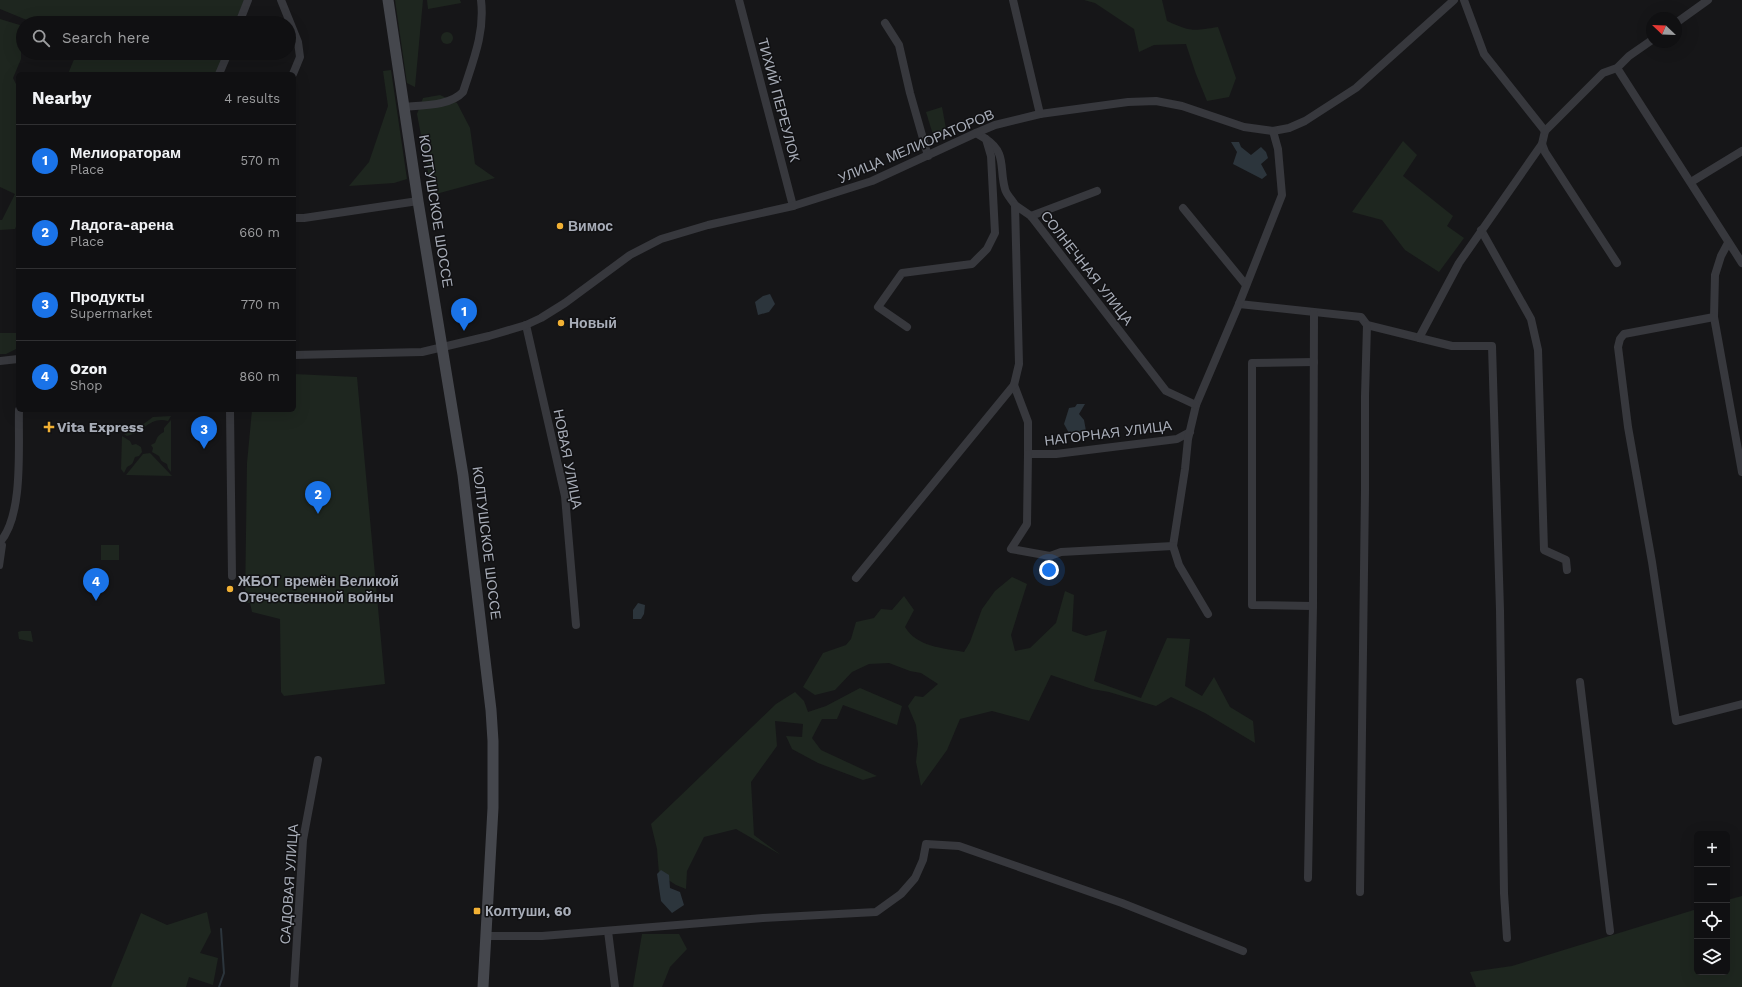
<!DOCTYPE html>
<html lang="en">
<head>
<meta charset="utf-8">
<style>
  body { margin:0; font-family:"Work Sans",sans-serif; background:#19191b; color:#f1f3f6 }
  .controls { position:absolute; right:12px; bottom:12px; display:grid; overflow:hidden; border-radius:6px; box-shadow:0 4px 16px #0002 }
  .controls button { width:36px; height:36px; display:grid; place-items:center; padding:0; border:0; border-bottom:1px solid #303032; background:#101012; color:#f1f3f6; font:20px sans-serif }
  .compass { position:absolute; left:1646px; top:12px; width:36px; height:36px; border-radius:50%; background:#101012; box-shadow:0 4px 16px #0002; rotate:293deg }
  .you { position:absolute; left:1049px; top:570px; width:14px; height:14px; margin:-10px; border:3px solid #fff; border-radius:50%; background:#1a73e8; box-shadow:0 0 0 6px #1a73e833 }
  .badge { display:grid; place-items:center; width:26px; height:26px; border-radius:50%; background:#1a73e8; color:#fff; font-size:13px; font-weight:700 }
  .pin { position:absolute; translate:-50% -33px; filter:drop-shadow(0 1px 2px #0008) }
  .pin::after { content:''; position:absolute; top:21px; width:14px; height:12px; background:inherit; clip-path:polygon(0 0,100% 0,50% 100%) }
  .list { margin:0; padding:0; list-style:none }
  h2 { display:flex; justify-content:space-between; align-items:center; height:52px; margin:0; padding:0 16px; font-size:17px }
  h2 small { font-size:13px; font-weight:400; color:#9c9d9f }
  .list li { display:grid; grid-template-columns:26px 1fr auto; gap:12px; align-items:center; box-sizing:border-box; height:72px; padding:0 16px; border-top:1px solid #303032 }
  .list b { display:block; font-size:15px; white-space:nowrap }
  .list p { margin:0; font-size:13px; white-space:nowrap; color:#9c9d9f }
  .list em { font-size:13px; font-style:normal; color:#9c9d9f }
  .icon { flex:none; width:22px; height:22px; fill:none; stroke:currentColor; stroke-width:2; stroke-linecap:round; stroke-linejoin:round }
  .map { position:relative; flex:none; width:1742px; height:987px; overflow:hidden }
  .search { position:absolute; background:#101012; box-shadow:0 4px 16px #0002; left:16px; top:16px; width:280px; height:44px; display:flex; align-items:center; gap:10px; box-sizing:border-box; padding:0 14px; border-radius:22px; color:#9c9d9f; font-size:15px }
  .panel { position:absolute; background:#101012; box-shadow:0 4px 16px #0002; left:16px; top:72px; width:280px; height:340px; border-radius:6px }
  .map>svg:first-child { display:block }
</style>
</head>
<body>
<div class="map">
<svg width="1742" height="987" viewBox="0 0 1742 987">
  <rect width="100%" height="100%" fill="#161618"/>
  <g fill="#1e261f">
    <polygon points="0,0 244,0 235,23 34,23 0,9"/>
    <polygon points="395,0 423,0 415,87 407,83"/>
    <polygon points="427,0 460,0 461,3 428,9"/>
    <path d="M1084,0H1162L1167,21C1191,32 1193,31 1218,27L1236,78L1229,97L1207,101L1196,74L1186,44L1154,45L1139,52L1134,29L1095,3Z"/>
    <polygon points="0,19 23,26 23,41 21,41 21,59 13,78 16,84 18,85 18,222 15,229 0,230 0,220 2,220 15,194 0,187"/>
    <circle cx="447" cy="38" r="6"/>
    <polygon points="73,53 224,53 217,74 68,74 75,57"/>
    <polygon points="391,70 407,179 394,183 349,186 369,162 388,106 383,71"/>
    <polygon points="440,95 457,103 470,128 475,164 495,178 436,194 432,193 417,114 423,98"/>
    <polygon points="942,107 947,134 934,138 926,112"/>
    <polygon points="1403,141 1417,155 1403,176 1453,216 1447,226 1464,238 1439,272 1405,250 1382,220 1352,212"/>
    <polygon points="0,333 17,333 18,348 6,354 0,354"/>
    <polygon points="294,374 357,377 385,684 284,696 281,692 280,619 252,612 250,603 245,603 247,463 252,410 294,410"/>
    <path d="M171,416L168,421C150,416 143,433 127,436L124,434L134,431L153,417Z"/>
    <path d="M171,420V472L168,468L167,464C160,460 162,462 159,456L152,452L153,448L151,445L155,443C158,436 157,436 164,432V428Z"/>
    <path d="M122,436L130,441L132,445L136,444L141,447L142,452L139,456L135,457C132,464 134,463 127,467L124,473L121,469Z"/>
    <polygon points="150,453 172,476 126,475 143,454"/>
    <rect x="101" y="545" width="18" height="15"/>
    <path d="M1012,577L1027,584L1011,635L1015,651L1030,648L1056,623L1065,591L1074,595L1072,631L1086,636L1107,630L1094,681L1141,698L1167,638L1190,639L1185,686L1202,696L1214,677L1230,707L1253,721L1255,743L1205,713L1171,697L1156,706L1109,692L1092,689L1051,675L1029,721L992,711L960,719L947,750L921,786L916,762L918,744L916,725L908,706L915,696L923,697L938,684L921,673L910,671L889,663L869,664L852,672L835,690L815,695L803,687L823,653L846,645L851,639L856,622L874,618L881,609L892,610L904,596L914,610L905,627C917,647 943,648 964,652L970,642L982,609L995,591Z"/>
    <polygon points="21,631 31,631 33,642 19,639 18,632"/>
    <polygon points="860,688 902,706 897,725 843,705 837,719 822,719 812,738 821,750 877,776 863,780 818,763 792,749 786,736 802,737 803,724 775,721 777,746 751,782 754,835 781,855 736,829 704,837 687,871 686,889 676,885 659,874 657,849 651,824 776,704 795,692 804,701 808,712 826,706"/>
    <polygon points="1742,896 1742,987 1476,987 1470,972 1512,966 1697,909 1697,972 1727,972 1727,900"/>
    <polygon points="207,912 211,932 200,953 218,958 213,985 189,977 186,987 111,987 141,913 167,925"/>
    <polygon points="642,934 679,934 687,949 670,967 662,987 633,987"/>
  </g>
  <g fill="#2c353c">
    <polygon points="1231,142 1239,142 1241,147 1251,155 1261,147 1266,152 1268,158 1261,164 1267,175 1262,179 1233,164 1237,152"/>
    <polygon points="770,294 775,304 769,312 758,315 755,302 763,296"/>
    <polygon points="1077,404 1085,404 1079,414 1084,420 1086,431 1080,436 1069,433 1064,424 1069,408 1075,407"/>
    <polygon points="638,603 645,605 644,614 641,619 633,619 633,610"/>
    <polygon points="661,870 669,875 670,888 680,892 684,905 672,913 661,901 657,874"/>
  </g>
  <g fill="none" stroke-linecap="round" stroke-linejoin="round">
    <polyline stroke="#2c353c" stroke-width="2" points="219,987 224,973 221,929"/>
    <polyline stroke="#37383d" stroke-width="6" points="0,566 3,545"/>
    <g stroke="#37383d" stroke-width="8">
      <polyline points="281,0 298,42 300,57 293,74"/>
      <polyline points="739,0 793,206"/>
      <polyline points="1013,0 1040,114"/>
      <polyline points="1464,0 1484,54 1545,131"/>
      <polyline points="239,23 248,0"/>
      <polyline points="885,23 899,45 910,93 928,156"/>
      <polyline points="1676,23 1708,0"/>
      <polyline points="1617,68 1742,263"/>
      <polyline points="219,74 228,53"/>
      <path d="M405,107C423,105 450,106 463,92C473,61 485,33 481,0"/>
      <polyline points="1545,131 1542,144 1545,152 1617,263"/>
      <polyline points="1545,131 1603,73 1617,68 1629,56 1652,40"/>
      <path d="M986,139C1007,153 999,168 1005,189C1006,194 1012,200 1015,205"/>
      <polyline points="1691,182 1742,151"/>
      <polyline points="1183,208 1246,285"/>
      <polyline points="1031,216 1097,191"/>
      <polyline points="294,218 304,218 418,201"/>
      <polyline points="1481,230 1531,319 1538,350 1544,550 1566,560 1567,570"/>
      <polyline points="1728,243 1721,256 1715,275 1714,317 1742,472"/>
      <polyline points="1239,304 1361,317 1367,325 1452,346 1492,346 1500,610 1504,893 1507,938"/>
      <polyline points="1714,317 1624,334 1620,339 1618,347 1628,427 1652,562 1676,721 1742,704"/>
      <polyline points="526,325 565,496 576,625"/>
      <polyline points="907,327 878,307 902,273 972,264 987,249 995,233 991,156 986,139 976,133"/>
      <polyline points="1419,338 1459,263 1542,144"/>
      <polyline points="294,355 422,352 489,336 526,325 541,318 565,303 630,255 661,239 708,225 793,206 872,181 976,133 995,125 1040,114 1128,102 1156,101 1182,106 1244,127 1273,131 1289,128 1305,121 1356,88 1454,0"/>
      <polyline points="0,361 18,359"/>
      <polyline points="1014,385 1028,422 1028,454 1056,454 1177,439 1190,432"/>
      <polyline points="230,410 232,576"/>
      <polyline points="1028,454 1027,524 1011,549 1050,556 1061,552 1173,546 1185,469 1188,439 1196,405 1239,304 1282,195 1278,149 1273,131"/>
      <path d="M0,542C24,515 18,445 19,410"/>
      <polyline points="1173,546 1179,565 1208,614"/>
      <polyline points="856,578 1014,385 1019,364 1015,205 1031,216 1166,391 1196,405"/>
      <polyline points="1313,606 1252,605 1252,363 1314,362"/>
      <polyline points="1580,682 1610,931"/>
      <polyline points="1308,878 1313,606 1314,313"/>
      <polyline points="1360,892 1365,490 1365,396 1367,325"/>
      <polyline points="608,931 615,987"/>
      <polyline points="486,936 542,936 763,918 876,912 901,894 915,878 923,860 926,844 959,846 1122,903 1243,951"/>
      <polyline points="294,987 303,840 318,760"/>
    </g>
    <polyline stroke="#45474d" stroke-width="11" points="388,0 418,201 463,475 491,710 493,741 493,808 483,987"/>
  </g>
  <g fill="#f2b134" stroke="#111113" stroke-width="1.5">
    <circle cx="560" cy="226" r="4"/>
    <circle cx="561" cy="323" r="4"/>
    <path d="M47 421h4v4h4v4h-4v4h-4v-4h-4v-4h4z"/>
    <circle cx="230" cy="589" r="4"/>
    <rect x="473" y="907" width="8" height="8" rx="2"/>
  </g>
  <g text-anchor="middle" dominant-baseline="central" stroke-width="3" stroke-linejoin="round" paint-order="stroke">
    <g font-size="14" fill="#a8adb8" stroke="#111113">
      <text transform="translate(779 100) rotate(75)">ТИХИЙ ПЕРЕУЛОК</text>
      <text transform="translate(916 146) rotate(-23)">УЛИЦА МЕЛИОРАТОРОВ</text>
      <text transform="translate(436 211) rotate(81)">КОЛТУШСКОЕ ШОССЕ</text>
      <text transform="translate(1087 268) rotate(52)">СОЛНЕЧНАЯ УЛИЦА</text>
      <text transform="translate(1108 433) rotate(-7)">НАГОРНАЯ УЛИЦА</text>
      <text transform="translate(568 459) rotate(79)">НОВАЯ УЛИЦА</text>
      <text transform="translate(487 543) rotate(83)">КОЛТУШСКОЕ ШОССЕ</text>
      <text transform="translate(289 884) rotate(-86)">САДОВАЯ УЛИЦА</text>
    </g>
    <g font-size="14" font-weight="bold" fill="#a8adb8" stroke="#111113" text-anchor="start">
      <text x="568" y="226">Вимос</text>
      <text x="569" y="323">Новый</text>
      <text x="57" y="427">Vita Express</text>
      <text x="238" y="581">ЖБОТ времён Великой<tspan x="238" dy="16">Отечественной войны</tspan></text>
      <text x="485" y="911">Колтуши, 60</text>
    </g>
  </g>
</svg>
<div class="controls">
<button>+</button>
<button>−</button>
<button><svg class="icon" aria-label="locate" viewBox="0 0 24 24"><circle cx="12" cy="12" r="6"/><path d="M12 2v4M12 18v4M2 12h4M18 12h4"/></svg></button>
<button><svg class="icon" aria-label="layers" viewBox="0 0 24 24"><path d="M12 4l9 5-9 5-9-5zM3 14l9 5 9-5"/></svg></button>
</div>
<svg class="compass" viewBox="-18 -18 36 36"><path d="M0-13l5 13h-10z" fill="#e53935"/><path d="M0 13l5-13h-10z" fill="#9c9d9f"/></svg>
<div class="you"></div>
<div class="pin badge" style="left:464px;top:331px">1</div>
<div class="pin badge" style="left:318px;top:514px">2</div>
<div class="pin badge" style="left:204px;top:449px">3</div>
<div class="pin badge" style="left:96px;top:601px">4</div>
<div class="search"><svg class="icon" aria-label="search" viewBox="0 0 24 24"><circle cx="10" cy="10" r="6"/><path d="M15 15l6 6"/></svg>Search here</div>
<section class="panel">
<h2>Nearby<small>4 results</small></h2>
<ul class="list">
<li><span class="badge">1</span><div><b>Мелиораторам</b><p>Place</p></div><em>570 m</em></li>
<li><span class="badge">2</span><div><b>Ладога-арена</b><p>Place</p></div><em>660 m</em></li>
<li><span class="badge">3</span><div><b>Продукты</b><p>Supermarket</p></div><em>770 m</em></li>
<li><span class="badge">4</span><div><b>Ozon</b><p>Shop</p></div><em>860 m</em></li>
</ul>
</section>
</div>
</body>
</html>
